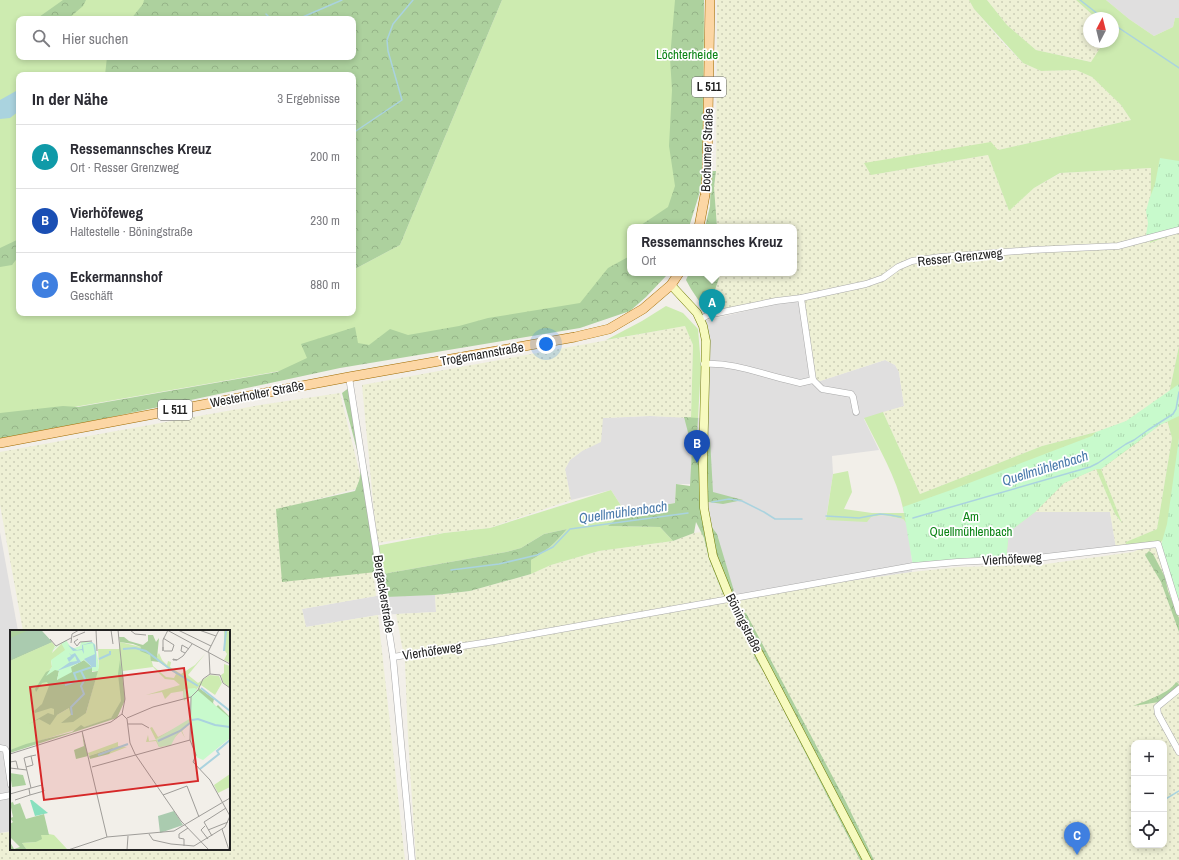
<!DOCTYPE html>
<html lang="de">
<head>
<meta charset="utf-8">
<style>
  body { margin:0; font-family:"Archivo Narrow",sans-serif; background:#f7f7f7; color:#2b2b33 }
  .controls { position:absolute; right:12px; bottom:12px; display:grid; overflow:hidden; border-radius:8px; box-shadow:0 2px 6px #0003 }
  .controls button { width:36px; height:36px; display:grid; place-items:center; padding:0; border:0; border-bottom:1px solid #e1e1e2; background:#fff; color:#2b2b33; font:20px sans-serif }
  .compass { position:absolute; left:1083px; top:12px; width:36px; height:36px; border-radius:50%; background:#fff; box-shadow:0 2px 6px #0003; rotate:7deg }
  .you { position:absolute; left:546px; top:344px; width:14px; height:14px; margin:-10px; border:3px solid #fff; border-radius:50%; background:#1a73e8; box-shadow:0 0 0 6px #1a73e833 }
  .badge { display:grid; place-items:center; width:26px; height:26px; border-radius:50%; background:#d40000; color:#fff; font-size:13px; font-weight:700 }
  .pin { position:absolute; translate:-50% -33px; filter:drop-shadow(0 1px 2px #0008) }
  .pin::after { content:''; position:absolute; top:21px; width:14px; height:12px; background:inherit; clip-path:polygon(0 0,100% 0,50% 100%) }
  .popup { position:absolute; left:627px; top:224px; width:170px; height:52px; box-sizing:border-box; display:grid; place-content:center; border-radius:8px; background:#fff; filter:drop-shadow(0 1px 3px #0005); font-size:13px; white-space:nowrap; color:#7c7c81 }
  .popup b { font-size:15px; color:#2b2b33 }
  .popup::after { content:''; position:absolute; left:50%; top:100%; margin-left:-8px; border:8px solid transparent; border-top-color:#fff }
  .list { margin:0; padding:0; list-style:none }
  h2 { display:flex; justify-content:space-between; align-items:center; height:52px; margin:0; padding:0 16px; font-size:17px }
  h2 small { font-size:13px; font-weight:400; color:#7c7c81 }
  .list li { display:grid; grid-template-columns:26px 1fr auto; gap:12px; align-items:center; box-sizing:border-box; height:64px; padding:0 16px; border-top:1px solid #e1e1e2 }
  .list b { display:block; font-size:15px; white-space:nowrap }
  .list p { margin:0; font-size:13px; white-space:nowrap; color:#7c7c81 }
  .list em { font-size:13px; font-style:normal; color:#7c7c81 }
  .icon { flex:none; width:22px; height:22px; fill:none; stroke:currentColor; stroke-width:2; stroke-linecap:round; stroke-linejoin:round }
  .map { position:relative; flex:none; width:1179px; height:860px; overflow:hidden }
  .search { position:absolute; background:#fff; box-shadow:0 2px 6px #0003; left:16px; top:16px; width:340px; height:44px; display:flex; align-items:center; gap:10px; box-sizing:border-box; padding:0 14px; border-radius:8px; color:#7c7c81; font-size:15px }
  .panel { position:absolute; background:#fff; box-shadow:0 2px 6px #0003; left:16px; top:72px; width:340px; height:244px; border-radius:8px }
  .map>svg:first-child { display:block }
</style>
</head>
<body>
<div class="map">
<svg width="1179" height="860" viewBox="0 0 1179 860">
  <defs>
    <pattern id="farmland-dots" width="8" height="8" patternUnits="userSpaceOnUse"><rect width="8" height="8" fill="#eef0d5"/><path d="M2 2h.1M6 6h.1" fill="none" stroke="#ccceb7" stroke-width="1.8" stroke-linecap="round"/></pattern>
    <pattern id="forest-crowns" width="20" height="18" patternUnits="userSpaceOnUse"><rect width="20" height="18" fill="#add19e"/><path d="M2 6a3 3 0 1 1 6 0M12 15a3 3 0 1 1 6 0" fill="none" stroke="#95b388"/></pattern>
    <pattern id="park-tufts" width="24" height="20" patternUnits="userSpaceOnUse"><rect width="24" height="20" fill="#c8facc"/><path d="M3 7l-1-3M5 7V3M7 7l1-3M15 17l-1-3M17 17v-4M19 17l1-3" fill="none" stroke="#acd6af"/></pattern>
  </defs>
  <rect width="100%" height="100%" fill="#f2efe9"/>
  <g fill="#e0dfdf">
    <polygon points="1106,0 1179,0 1179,18 1175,18 1173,27 1154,36 1129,19"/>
    <polygon points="801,298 814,383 885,360 895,365 899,372 904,406 864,419 879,450 832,456 833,474 826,519 870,517 883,515 903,519 908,525 912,561 912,572 730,598 714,558 703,484 676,484 675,503 625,512 611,490 571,500 565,469 570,460 582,451 603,418 650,416 705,418 704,321"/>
    <polygon points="1035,512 1110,512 1116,548 1006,559 1009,532"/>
    <polygon points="0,532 18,631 11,631 11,831 0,833"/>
    <polygon points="435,595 436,612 378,615 306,627 302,609 376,596"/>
  </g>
  <g fill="url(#farmland-dots)" fill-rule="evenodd">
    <polygon points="717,0 969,0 974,9 1004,44 1023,63 1041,71 1076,70 1092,77 1121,105 1131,120 998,150 871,175 988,155 1009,211 1034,188 1061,173 1151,168 1150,243 1179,232 1179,346 1165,413 1172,438 1157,529 1127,542 1125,548 1116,548 1110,512 1035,512 1064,483 1096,469 1115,514 1121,522 1101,469 1131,436 1095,432 1042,446 920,494 883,412 904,406 899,372 895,365 885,360 814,383 801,298 720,310 712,299 719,278 719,273 794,273 794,227 717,227 714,187 716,171"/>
    <polygon points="987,0 1076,0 1096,18 1089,18 1089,42 1104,42 1092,62 1036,50 1007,25"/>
    <polygon points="685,326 693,345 691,418 650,416 603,418 601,442 582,451 570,460 565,469 571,500 489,528 443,533 377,543 362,385"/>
    <polygon points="340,393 363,487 277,510 373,570 376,596 302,609 306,627 378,615 405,860 0,860 0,833 11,832 11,849 229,849 229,631 23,631 0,505 0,452 260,405"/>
    <path d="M709,531L730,598L912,572L959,567L1039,565L1133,552L1167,537L1179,534V860H416L408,738L405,662L396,614L436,612L435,595L470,591L531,574L551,565L599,551L673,541L694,533ZM1134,743H1164V845H1134Z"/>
  </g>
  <g fill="#cdebb0">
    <polygon points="0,0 150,0 151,19 19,19 19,57 141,57 137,75 19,75 19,313 353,313 353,270 400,245 502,0 704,0 703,141 689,227 630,227 630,273 668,273 573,315 372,355 0,420"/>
    <polygon points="969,0 987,0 1007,25 1036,50 1091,62 1104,42 1113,42 1113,18 1096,18 1076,0 1106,0 1129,19 1154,36 1173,27 1175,18 1179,18 1179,232 1150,243 1151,168 1060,173 1034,188 1009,211 988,155 871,175 864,163 991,142 998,150 1131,120 1121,105 1092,77 1076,70 1041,71 1023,63 974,9"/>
    <polygon points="666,306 683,313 698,329 701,366 698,418 691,418 693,345 685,326 606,340 642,321"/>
    <polygon points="1179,346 1179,482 1167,537 1158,544 1125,548 1126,542 1157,529 1172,438 1165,413"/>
    <path d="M883,412L920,494L1042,446L1096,432L1142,439L1101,469L1122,523L1115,514L1096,469L1064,483L1035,512L1009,532L1006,559L908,525L903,519L883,515L871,517L867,522L826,520L833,474L848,471L852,492L844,509L872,513H904C898,479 879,449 864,418Z"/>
    <path d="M611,490L625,512L609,526L660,527L673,541L599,551L551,565L531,574V560C546,552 556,542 567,529L544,534L521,548L506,552L383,574L376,546L444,533L490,528Z"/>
  </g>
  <g fill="url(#forest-crowns)">
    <polygon points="63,0 86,0 83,6 68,19 39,19 39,17"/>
    <polygon points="144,0 502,0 400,245 353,270 353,75 105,75 107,57 353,57 353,19 131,19 143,4"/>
    <polygon points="675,0 704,0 702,185 689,227 640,227 641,225 668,207 675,186 669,146 672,90 670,58"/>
    <polygon points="711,171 716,171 714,187 717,227 705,227 710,206"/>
    <polygon points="19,239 19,256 12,265 0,267 0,248"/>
    <polygon points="630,251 630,273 668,273 666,276 646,297 630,311 580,328 340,368 0,441 0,413 63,406 78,407 277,372 307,358 301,344 355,327 358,343 369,345 390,329 408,335 459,326 488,318 580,303 608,268 628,257"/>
    <polygon points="689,273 719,273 719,278 712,299 720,310 707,313 691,289 686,280"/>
    <polygon points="350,387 370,485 372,538 376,572 282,582 276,509 355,491 359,481 361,470 357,450 342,393"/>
    <polygon points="684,417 698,418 697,436 710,439 713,492 743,500 723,504 701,501 701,513 717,534 734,591 723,594 709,559 704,538 696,522 694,533 673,541 660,527 608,526 625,512 675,503 676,484 690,486 692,448"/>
    <path d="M567,529C556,542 546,552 531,560V574L470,591L435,595L385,597L383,574L506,552L521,548L544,534Z"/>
    <polygon points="1149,551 1153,554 1165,577 1168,591 1179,618 1179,632 1161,582 1145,555"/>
    <polygon points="746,613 845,800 874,860 860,860 766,676 756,660 736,615"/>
    <path d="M1176,682L1179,684L1178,687L1159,702L1133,706C1145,701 1170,693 1176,682Z"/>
  </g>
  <g fill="url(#park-tufts)">
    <polygon points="1160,158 1179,161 1179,227 1153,235 1146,235 1148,223 1146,211 1149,200 1155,184"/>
    <polygon points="1179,384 1179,416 1160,425 1101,469 1096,469 1064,483 1035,512 1009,532 1006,559 913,566 903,507 951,490 1092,436 1096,432 1126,421"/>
    <polygon points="1179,438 1179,603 1161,545 1167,524"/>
  </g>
  <polygon fill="#aad3df" points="16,91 19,91 19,111 10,118 0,119 0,100"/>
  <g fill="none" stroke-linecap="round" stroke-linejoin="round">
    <g stroke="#aad3df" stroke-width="1.5">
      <polyline points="1080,0 1103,18"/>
      <polyline points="266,14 270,18 273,19"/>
      <polyline points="298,19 342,0"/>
      <polyline points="1113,24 1179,68"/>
      <polyline points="353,133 402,100 388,51 387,40 393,24 413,0"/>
      <polyline points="712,502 729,499 742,501 764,512 775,519 802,519"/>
      <polyline points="826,516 859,518 880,514 890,515 901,517"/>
      <polyline points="913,518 1090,467 1098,463 1126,444 1134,440 1148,430 1173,414 1176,409 1179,392"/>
      <polyline points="451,570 499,564 537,555 553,547 570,529 688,513"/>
      <polyline points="1164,800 1179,791"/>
    </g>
    <g stroke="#a9a9a9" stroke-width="7">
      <g id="minor">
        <polyline points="801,298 813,380"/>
        <polyline points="701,319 708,315 776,301 801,298 866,284 883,278 898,267 912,261 940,257 1032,250 1118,246 1179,230"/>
        <path d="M704,364C735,362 763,375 792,381L800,383L813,380L822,389L851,394L853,397L856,412"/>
        <polyline points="349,377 393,657 412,860"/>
        <polyline points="393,657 495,641 913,566 957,562 1037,558 1158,544 1179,612"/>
        <polyline points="1179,689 1157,707 1158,714 1179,752"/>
        <polyline points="0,748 5,749 6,751 11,785"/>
        <polyline points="0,797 11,795"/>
      </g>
    </g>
    <g stroke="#707d05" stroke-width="9">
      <polyline id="secondary" points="671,285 697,313 703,326 706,341 703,464 704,508 713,556 730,598 867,860"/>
    </g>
    <g stroke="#a06b00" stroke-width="10">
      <g id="primary">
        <polyline points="699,227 705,195 707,174 710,0"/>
        <polyline points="0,443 349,377 575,337 609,329 643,309 671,285 679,273"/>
      </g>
    </g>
    <use href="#minor" stroke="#fff" stroke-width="6"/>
    <use href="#secondary" stroke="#f7fabf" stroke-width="8"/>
    <use href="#primary" stroke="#fcd6a4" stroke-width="9"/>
  </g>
  <g text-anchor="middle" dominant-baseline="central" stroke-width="3.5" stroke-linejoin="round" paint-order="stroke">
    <g fill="#fff" stroke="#646464" stroke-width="1">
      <rect x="692" y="77" width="34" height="20" rx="3"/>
      <rect x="158" y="400" width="34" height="20" rx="3"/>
    </g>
    <g font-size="12" font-weight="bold" fill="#222">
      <text x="709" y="87">L 511</text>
      <text x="175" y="410">L 511</text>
    </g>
    <g font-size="13" fill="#0c8416" stroke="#fff">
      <text x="687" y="54">Löchterheide</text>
      <text x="971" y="516">Am<tspan x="971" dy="15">Quellmühlenbach</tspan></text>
    </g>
    <g font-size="13" fill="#222" stroke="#fff">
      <text transform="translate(707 150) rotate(-88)">Bochumer Straße</text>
      <text transform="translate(960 257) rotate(-6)">Resser Grenzweg</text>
      <text transform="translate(482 354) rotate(-10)">Trogemannstraße</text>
      <text transform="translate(257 394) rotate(-11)">Westerholter Straße</text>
      <text transform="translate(1012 559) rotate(-3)">Vierhöfeweg</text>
      <text transform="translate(384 594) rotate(81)">Bergackerstraße</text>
      <text transform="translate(744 623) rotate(63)">Böningstraße</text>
      <text transform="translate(432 651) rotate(-9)">Vierhöfeweg</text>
    </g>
    <g font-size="14" font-style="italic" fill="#4a7aab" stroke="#fff">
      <text transform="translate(1045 468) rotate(-17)">Quellmühlenbach</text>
      <text transform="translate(623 512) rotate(-8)">Quellmühlenbach</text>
    </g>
  </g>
  <g transform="translate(10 630)">
    <rect width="220" height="220" fill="#f2efe9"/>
    <path d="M214,0L220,2V33L214,30L217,24L214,19ZM42,12L45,16L42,23L52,13L56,20L41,31L42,37L37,43L47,85L59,78L76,83L89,36L88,19H109L110,12L131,17L140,25L143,36L156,47L164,48L166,44L149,32L146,28L149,23L152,30L157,35L158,31L161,32L160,37L171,44L185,35L196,23L178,45L188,53L200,45L209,46L212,53L205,65L191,55L174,71L173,61L161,63L155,69L152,62L136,65L170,55L164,50L155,49L143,37L113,41L115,70L100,89L0,120V31ZM214,34L220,36V58L213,52L211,45L214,43ZM170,96L176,97L172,101L175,108L171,101L161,111V115L149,117L146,111L136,112L138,105L139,111L146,110L140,98L142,97L148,107ZM108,112V116L117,117L99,124L100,119L79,126L78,123ZM220,144V157L208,163L204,155ZM39,204L44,205L57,219L17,220L12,213L26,212L30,205Z" fill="#cdebb0"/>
    <path d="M0,0H31L42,12L0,31ZM138,5H143L146,12L149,8L147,28L149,32L141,31L140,25L130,21L131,17L123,14L110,12L109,7H114L119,11L133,15L138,11ZM74,30L82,37V42L88,41L76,83L63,92L51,93L61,85L59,78L47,85L40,95L29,89L19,94L38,83L44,85V79L41,78L25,83L24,81L32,74L39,56L37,52L32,53L26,62L25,59L36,42L46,37L49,41L47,50L61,37ZM110,30L115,70L107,88L0,123V120L16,114L62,102L71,95L74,97L101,88L111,71L108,44ZM189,58L204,69L203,73L206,77L208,75L220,87V98L212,83L187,61ZM72,102L78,126L66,129L64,120L74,116ZM103,118L99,124L80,129L79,126ZM0,143L13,145L16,155L2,157ZM3,172L4,175L10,173L16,189L34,184L39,205H31L32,209L26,212L12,213L17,220H2L0,218V212L4,219L10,217L0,207V194L3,192L0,188L3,187L0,173Z" fill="#add19e"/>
    <path d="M19,0H31L42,12L0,30V8ZM164,181L173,195L150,203L148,186Z" fill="#aacbaf"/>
    <path d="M56,10L62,19L70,16L71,12H81L85,14L89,36L88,41H82V37L74,30L61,37L62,42L47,50L49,41L45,40L36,46L42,37L41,30L55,20L51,13L41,22L46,16ZM185,58L220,88V108L193,130L186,127L181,110V93L167,104L161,115L149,117L146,109L181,88V68L173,67L174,59Z" fill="#c8facc"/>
    <path d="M20,170H22L38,183L25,186Z" fill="#88e0be"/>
    <path d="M82,12L85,15L86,22V37H82L74,29L85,24L83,13L73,15L74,24L72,20L63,21L58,15L67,20L72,19V15ZM59,23L61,25L65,23L71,32L47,41L60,32L67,31L65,26L59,32L57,28L61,26Z" fill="#aad3df"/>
    <path fill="none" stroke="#aad3df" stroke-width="2" d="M113,19L125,18L136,21L160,39L188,56M214,21L216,1M89,29L100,24V21M55,55L67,51L64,43L82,37M191,58L220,81M62,85L61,77L74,64L71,56L75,49L71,41M182,90L188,89L205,95L220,97M148,111L170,101L180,93M88,125L118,114M190,139L209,124L207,121L220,110"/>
    <path fill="none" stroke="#9f9d99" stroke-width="1" d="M86,0L87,21M101,0L103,14M120,0L125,4L136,5M157,0L220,34M168,0L201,16M189,0L206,6M63,7L75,2M153,8L164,15L162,21H154M40,9L46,16L61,8M68,9L64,12L67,16L70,12M70,12L82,11M61,13L62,4L69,0M153,17V21V10L158,0M198,22L209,0M175,23L171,21L172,15L179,19M199,23L200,44M167,30H163V29L167,30L173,26L182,14M181,67L180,110L186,125L183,132L200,150L220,186M112,84L117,89L120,113L125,124L171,191L199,220M117,88L143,77L181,67L188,60L193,49L200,44L210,45L213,53L220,58M118,94H132L139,98M72,101L97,207M0,124L101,92L112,84L115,69L108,0M0,132L6,131L8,139M16,137L23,135L21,126L26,125M82,137L180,110M0,138L17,140M0,164L21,158L14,128L21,126M20,165L34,161L32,155L21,158M153,165L177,156L189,187M5,170L20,165L19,159M195,196L191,200L198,209M212,199L219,220M198,200L218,192M139,204L143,210L161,214L184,216L215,197L220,186M202,206L194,192L216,178M174,216V209L169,208V204L178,198M58,220L97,207L164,201L220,168M117,220L118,206"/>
    <path fill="#d62828" fill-opacity="0.15" stroke="#d62828" stroke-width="2" d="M174,38L188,151L34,170L20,57Z"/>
    <rect width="220" height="220" fill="none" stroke="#222" stroke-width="2"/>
  </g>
</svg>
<div class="controls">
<button>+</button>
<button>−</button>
<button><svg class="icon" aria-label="locate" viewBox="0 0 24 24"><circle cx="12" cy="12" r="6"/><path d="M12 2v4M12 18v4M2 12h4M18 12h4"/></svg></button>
</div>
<svg class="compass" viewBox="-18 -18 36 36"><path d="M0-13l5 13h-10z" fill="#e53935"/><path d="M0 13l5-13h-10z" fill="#7c7c81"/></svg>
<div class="you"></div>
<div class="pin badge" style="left:712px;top:322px;background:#0f9aa8">A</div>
<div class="popup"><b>Ressemannsches Kreuz</b>Ort</div>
<div class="pin badge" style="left:697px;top:463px;background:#1a4fb4">B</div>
<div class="pin badge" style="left:1077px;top:855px;background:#3f7fe0">C</div>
<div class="search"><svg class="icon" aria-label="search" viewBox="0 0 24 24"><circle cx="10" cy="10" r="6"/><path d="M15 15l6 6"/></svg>Hier suchen</div>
<section class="panel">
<h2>In der Nähe<small>3 Ergebnisse</small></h2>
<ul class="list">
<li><span class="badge" style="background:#0f9aa8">A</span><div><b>Ressemannsches Kreuz</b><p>Ort · Resser Grenzweg</p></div><em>200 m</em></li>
<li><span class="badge" style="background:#1a4fb4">B</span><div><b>Vierhöfeweg</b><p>Haltestelle · Böningstraße</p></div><em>230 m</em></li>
<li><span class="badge" style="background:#3f7fe0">C</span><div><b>Eckermannshof</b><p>Geschäft</p></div><em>880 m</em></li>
</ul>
</section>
</div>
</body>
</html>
